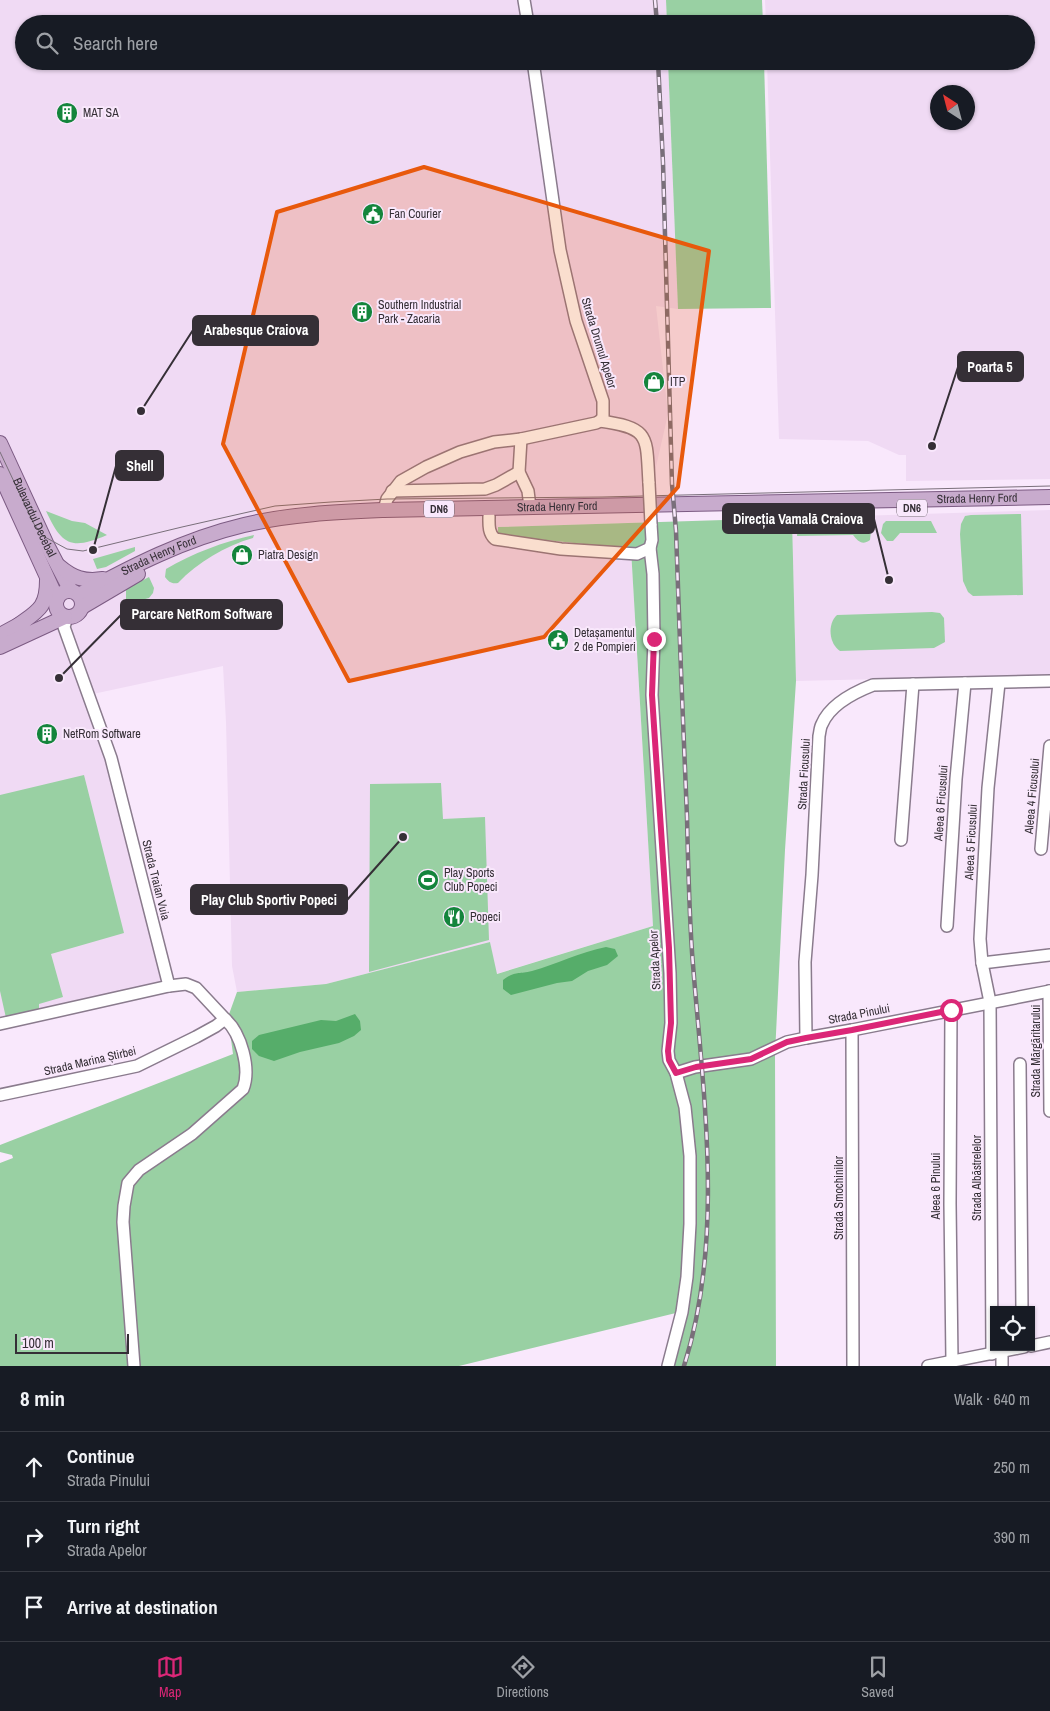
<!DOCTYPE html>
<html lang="en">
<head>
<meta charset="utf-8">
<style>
  body { margin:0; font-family:"Archivo Narrow",sans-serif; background:#20242c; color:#f1f3f6 }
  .controls { position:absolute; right:15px; bottom:15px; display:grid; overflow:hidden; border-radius:0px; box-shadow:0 1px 4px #0004 }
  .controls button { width:45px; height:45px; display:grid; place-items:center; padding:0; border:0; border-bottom:1px solid #363941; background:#171b24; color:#f1f3f6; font:25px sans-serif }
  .compass { position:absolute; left:930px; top:85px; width:45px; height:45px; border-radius:50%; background:#171b24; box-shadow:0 1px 4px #0004; rotate:324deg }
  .scale { position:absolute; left:15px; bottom:12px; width:114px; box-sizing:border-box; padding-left:5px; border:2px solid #352f36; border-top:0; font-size:14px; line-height:18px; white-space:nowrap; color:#352f36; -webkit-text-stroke:4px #f9e8fc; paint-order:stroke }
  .stop { position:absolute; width:15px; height:15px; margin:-11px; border:4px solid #db2777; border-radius:50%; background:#fff }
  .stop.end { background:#db2777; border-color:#fff; box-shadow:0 1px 5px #0008 }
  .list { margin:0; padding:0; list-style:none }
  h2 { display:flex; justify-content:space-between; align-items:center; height:65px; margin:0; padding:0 20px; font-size:21px }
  h2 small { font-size:16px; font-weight:400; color:#9ea1a6 }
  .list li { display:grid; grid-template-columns:32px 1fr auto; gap:15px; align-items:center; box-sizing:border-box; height:70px; padding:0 20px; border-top:1px solid #363941 }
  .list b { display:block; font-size:19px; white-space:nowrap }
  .list p { margin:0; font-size:16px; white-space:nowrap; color:#9ea1a6 }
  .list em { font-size:16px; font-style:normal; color:#9ea1a6 }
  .icon { flex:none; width:28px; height:28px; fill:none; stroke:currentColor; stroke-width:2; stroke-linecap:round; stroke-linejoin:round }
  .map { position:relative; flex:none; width:1050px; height:1366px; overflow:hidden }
  .search { position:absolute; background:#171b24; box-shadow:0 1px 4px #0004; left:15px; right:15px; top:15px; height:55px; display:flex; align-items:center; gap:12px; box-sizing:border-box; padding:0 18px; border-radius:28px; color:#9ea1a6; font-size:19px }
  .sheet { height:275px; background:#171b24 }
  nav { display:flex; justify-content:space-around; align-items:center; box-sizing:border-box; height:70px; border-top:1px solid #363941; background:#171b24; font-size:14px; color:#9ea1a6 }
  nav a { display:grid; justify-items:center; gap:2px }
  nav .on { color:#db2777 }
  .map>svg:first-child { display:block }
</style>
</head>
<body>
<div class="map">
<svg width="1050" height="1366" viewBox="0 0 1050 1366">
  <rect width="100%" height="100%" fill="#f9e8fc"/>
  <g fill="#f0daf4" fill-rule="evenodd">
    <polygon points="0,0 666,0 667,24 24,24 24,61 668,61 678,309 656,306 668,414 653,480 655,522 498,527 631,549 653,926 496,974 490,942 326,984 237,992 232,966 226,722 223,666 93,694 117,783 161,982 67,1002 0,1019"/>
    <path d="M765,0H1050V479L906,481V455H899L868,441L779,439L767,61H1026V24H766ZM938,92H968V122H938Z"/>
    <polygon points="1050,510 1050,675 796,681 792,518"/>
  </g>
  <g fill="#99d0a3">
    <polygon points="666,0 762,0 763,24 667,24"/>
    <polygon points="668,61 764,61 771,308 678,309"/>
    <path d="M46,511L72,521L85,523L107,535C72,550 62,546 46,511Z"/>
    <polygon points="1021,514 1023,595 973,596 968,592 963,581 960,534 961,524 965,516 971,515"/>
    <polygon points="792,518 796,681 785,850 775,1054 776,1366 673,1366 684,1311 459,1366 0,1366 0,1163 13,1158 12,1155 0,1152 0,1145 233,1054 228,1017 237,992 326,984 490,942 497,974 653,926 631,549 498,535 498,527"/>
    <path d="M861,520L862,522L868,523L871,531L870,540C862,546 858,541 853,535L797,536L798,521Z"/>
    <polygon points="886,521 931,521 937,533 900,533 893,541 887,541 881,533 883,524"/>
    <path d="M254,535L253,538C225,546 198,562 178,583C171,584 169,582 165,577L166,569C193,553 223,542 254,535Z"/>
    <polygon points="135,547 135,551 106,567 97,569 93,559"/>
    <polygon points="149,577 154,588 153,593 149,598 130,603 126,602 126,589"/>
    <path d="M932,612L940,613L944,618L945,642L934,648L840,651C829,644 827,624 837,615Z"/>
    <polygon points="84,775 124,933 51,954 63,997 39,1004 39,1009 6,1018 0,991 0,795"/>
    <polygon points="441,783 443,819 485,817 489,940 369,972 370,784"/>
  </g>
  <g fill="#56ad6a">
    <path d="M606,947L615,949L618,956L607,965L588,971L572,981L557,983L511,995L503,989V980C517,970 517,975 532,971C557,964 580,952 606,947Z"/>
    <polygon points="355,1014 360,1021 361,1030 354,1036 339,1043 300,1052 274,1061 259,1056 252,1049 252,1041 259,1035 321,1020 336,1021"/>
  </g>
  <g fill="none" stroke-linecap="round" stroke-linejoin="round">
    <g stroke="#8a7b8d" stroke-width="14">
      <g id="minor">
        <polyline points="524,0 528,24"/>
        <path d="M600,421C651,428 646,436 649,483"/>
        <polyline points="521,439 519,472 528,491 530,507"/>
        <polyline points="392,491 485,489 496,485 519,472"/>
        <polyline points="384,510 387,499 401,481 426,467 460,452 494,442 521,439 596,423 600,421 603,417 603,401 576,321 560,250 533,61"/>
        <path d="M489,516C489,524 488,533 495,539L561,549L637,554L650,548"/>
        <polyline points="651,524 652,540 650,548 653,574 654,639 652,695 670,973 671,1023 668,1051 669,1060 676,1073 685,1107 690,1156 690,1224 687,1277 682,1312 668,1366"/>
        <polyline points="901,840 913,684"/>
        <polyline points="1041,849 1050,746"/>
        <polyline points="947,926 956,779 965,683"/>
        <polyline points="982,963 1050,955"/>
        <polyline points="1049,991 1050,1111"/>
        <polyline points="951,1010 950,1204 952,1361"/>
        <polyline points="0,1024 169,986 111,758 64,627 67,617"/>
        <polyline points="852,1030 853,1366"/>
        <path d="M806,1038L805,962L812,875L819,736C820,732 820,727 822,724C830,705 855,692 873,685L1050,681"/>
        <polyline points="1020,1064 1022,1310"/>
        <polyline points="676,1073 695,1067 751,1059 787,1042 806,1038 852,1030 1050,991"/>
        <polyline points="0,1095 137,1066 196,1037 216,1026 225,1019 196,988 186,984 169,986"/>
        <polyline points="1031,1346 1050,1342"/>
        <polyline points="992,1354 990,1002 982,963 980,939 988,788 999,683"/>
        <path d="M134,1366L123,1222L124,1206L128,1183L139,1170L192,1134L243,1089C251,1069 241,1033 225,1019"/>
        <polyline points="928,1366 1024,1347"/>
        <polyline points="1002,1366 1002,1352"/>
      </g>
    </g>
    <g stroke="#7c5b83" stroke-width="16">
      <g id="major">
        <path id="s1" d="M0,443L47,545L71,591"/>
        <polyline points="0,474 57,599"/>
        <path d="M59,566C73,578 85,582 103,579"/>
        <circle cx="69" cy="604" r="13"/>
        <path id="s2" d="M79,595C132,566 185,539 244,525C289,514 338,512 384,510L1050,497"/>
        <polyline points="82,607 138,574"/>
        <path d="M16,627C37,611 47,609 47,580"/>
        <polyline points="0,635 24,622"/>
        <polyline points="0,647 65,617"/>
      </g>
    </g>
    <use href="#minor" stroke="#fff" stroke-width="11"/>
    <use href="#major" stroke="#c8abcd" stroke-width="14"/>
    <polyline stroke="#796f7a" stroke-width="1" points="0,452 34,524 43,536 67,549 83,551 182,527 275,506 331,502 387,499 602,497 1050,486"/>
    <g stroke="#796f7a" stroke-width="4.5">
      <g id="rail">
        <polyline points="655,0 657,24"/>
        <path d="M658,61L663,163L672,484L676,531C679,626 683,722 687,817C688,862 689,907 692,952C702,1087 726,1234 684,1366"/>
      </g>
    </g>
    <use href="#rail" stroke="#f9e8fc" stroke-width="2.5" stroke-dasharray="8" stroke-linecap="butt"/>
    <g stroke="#8a7b8d" stroke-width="14" stroke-linecap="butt">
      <polyline id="minor-bridge" points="649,483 651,524"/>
    </g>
    <use href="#minor-bridge" stroke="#fff" stroke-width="11"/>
  </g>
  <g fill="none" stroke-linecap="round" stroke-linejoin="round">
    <polyline stroke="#db2777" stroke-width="6" points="654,639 652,695 654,726 669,948 671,1023 668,1051 669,1060 676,1073 696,1067 751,1059 787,1042 806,1038 852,1030 951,1010"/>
  </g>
  <path fill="#e8590c" fill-opacity="0.2" stroke="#e8590c" stroke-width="4" stroke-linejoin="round" d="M424,167L709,251L678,487L544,637L349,681L223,444L277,212Z"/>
  <defs>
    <g id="building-disc" transform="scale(1.125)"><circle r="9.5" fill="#14853c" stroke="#f9e8fc"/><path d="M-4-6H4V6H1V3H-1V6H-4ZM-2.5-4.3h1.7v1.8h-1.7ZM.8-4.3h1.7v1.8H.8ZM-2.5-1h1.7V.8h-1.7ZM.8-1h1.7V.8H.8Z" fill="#fff"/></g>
    <g id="civic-disc" transform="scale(1.125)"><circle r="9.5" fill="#14853c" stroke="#f9e8fc"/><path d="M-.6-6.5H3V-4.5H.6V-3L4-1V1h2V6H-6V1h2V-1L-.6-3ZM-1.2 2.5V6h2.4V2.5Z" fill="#fff"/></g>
    <g id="shop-disc" transform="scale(1.125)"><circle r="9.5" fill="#14853c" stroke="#f9e8fc"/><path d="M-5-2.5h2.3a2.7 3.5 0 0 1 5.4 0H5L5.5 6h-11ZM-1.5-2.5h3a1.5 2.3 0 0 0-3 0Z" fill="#fff"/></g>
    <g id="stadium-disc" transform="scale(1.125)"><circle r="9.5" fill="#14853c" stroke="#f9e8fc"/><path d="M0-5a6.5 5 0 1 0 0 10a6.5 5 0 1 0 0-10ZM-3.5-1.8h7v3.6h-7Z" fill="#fff"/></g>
    <g id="restaurant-disc" transform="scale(1.125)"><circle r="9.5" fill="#14853c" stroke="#f9e8fc"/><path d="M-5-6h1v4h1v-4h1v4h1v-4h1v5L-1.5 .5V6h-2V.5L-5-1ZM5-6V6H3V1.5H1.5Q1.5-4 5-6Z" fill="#fff"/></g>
  </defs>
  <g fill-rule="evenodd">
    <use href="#building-disc" x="67" y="113"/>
    <use href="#civic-disc" x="373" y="214"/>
    <use href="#building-disc" x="362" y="312"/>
    <use href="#shop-disc" x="654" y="382"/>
    <use href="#shop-disc" x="242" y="555"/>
    <use href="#civic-disc" x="558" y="640"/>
    <use href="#building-disc" x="47" y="734"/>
    <use href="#stadium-disc" x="428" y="880"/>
    <use href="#restaurant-disc" x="454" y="917"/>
  </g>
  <g text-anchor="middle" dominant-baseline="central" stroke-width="4" stroke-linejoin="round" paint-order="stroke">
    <g fill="#f9e8fc" stroke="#706671" stroke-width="1">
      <rect x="897" y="499.5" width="30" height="17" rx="4"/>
      <rect x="424" y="500.5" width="30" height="17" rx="4"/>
    </g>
    <g font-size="11" font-weight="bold" fill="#352f36">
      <text x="912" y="508">DN6</text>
      <text x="439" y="509">DN6</text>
    </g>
    <g font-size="12" fill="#352f36" stroke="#f9e8fc" text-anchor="start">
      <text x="83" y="113">MAT SA</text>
      <text x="389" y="214">Fan Courier</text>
      <text x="378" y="305">Southern Industrial<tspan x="378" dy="14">Park - Zacaria</tspan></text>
      <text x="670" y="382">ITP</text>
      <text x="258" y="555">Piatra Design</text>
      <text x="574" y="633">Detașamentul<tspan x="574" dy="14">2 de Pompieri</tspan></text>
      <text x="63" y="734">NetRom Software</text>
      <text x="444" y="873">Play Sports<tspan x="444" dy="14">Club Popeci</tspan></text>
      <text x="470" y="917">Popeci</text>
    </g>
    <g font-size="12" fill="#352f36" stroke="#f9e8fc">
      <text transform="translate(599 343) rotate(73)">Strada Drumul Apelor</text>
      <text stroke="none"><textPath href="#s2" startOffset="914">Strada Henry Ford</textPath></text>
      <text stroke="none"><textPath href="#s2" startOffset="494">Strada Henry Ford</textPath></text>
      <text stroke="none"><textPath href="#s1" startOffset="82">Bulevardul Decebal</textPath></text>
      <text stroke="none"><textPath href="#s2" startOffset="89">Strada Henry Ford</textPath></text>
      <text transform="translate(804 774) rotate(-87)">Strada Ficusului</text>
      <text transform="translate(1032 796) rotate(-85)">Aleea 4 Ficusului</text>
      <text transform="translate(941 803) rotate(-86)">Aleea 6 Ficusului</text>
      <text transform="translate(971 842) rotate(-87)">Aleea 5 Ficusului</text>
      <text transform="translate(156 880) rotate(76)">Strada Traian Vuia</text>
      <text transform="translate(655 960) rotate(-93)">Strada Apelor</text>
      <text transform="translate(859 1014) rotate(-11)">Strada Pinului</text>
      <text transform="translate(1036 1051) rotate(-90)">Strada Mărgăritarului</text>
      <text transform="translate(90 1061) rotate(-13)">Strada Marina Știrbei</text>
      <text transform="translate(977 1178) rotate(-90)">Strada Albăstrelelor</text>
      <text transform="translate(936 1186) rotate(-90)">Aleea 6 Pinului</text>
      <text transform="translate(839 1198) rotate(-90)">Strada Smochinilor</text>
    </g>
  </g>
  <path fill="none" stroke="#352f36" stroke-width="2" d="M141 411L193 330M932 446L958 367M93 550L116 466M889 580L874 519M59 678L121 615M403 837L347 900"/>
  <g fill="#352f36" stroke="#f9e8fc" stroke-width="2">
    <circle cx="141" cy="411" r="5"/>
    <circle cx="932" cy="446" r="5"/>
    <circle cx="93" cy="550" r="5"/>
    <circle cx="889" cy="580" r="5"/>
    <circle cx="59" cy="678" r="5"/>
    <circle cx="403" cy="837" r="5"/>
  </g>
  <g fill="#352f36" stroke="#352f36" stroke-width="2">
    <rect x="193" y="316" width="125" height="29" rx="5"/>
    <rect x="958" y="352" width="65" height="29" rx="5"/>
    <rect x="116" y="451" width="47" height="29" rx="5"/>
    <rect x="723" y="504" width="151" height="29" rx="5"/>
    <rect x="121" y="600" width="161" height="29" rx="5"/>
    <rect x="191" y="885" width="156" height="29" rx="5"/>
  </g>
  <g font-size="14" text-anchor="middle" font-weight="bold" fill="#fff">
    <text x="256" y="335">Arabesque Craiova</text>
    <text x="990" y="372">Poarta 5</text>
    <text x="140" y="471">Shell</text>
    <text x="798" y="524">Direcția Vamală Craiova</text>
    <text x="202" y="619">Parcare NetRom Software</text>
    <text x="269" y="905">Play Club Sportiv Popeci</text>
  </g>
</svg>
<div class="controls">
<button><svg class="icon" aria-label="locate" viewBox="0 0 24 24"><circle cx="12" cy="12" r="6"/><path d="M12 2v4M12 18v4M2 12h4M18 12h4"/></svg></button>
</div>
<svg class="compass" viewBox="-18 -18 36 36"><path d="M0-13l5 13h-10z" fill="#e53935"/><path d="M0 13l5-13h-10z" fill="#9ea1a6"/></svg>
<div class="scale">100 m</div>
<div class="stop" style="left:951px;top:1010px"></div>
<div class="stop end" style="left:654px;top:639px"></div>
<div class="search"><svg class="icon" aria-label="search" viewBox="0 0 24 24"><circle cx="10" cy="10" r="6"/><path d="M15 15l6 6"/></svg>Search here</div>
</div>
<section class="sheet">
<h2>8 min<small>Walk · 640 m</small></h2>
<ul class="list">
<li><svg class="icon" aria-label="ahead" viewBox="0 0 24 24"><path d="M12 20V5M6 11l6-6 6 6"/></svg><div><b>Continue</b><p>Strada Pinului</p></div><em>250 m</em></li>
<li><svg class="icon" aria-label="right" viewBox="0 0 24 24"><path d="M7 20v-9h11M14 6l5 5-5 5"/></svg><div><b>Turn right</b><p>Strada Apelor</p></div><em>390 m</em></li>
<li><svg class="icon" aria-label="arrive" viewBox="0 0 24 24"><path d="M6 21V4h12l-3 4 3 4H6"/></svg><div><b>Arrive at destination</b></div></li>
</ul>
</section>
<nav>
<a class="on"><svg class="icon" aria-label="map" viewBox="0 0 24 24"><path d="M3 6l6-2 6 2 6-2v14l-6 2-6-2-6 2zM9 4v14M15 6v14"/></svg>Map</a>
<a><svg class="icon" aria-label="directions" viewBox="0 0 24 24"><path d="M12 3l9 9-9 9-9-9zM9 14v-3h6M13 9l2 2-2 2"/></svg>Directions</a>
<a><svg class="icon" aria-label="saved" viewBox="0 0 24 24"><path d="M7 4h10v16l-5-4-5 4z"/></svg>Saved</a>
</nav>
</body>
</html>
